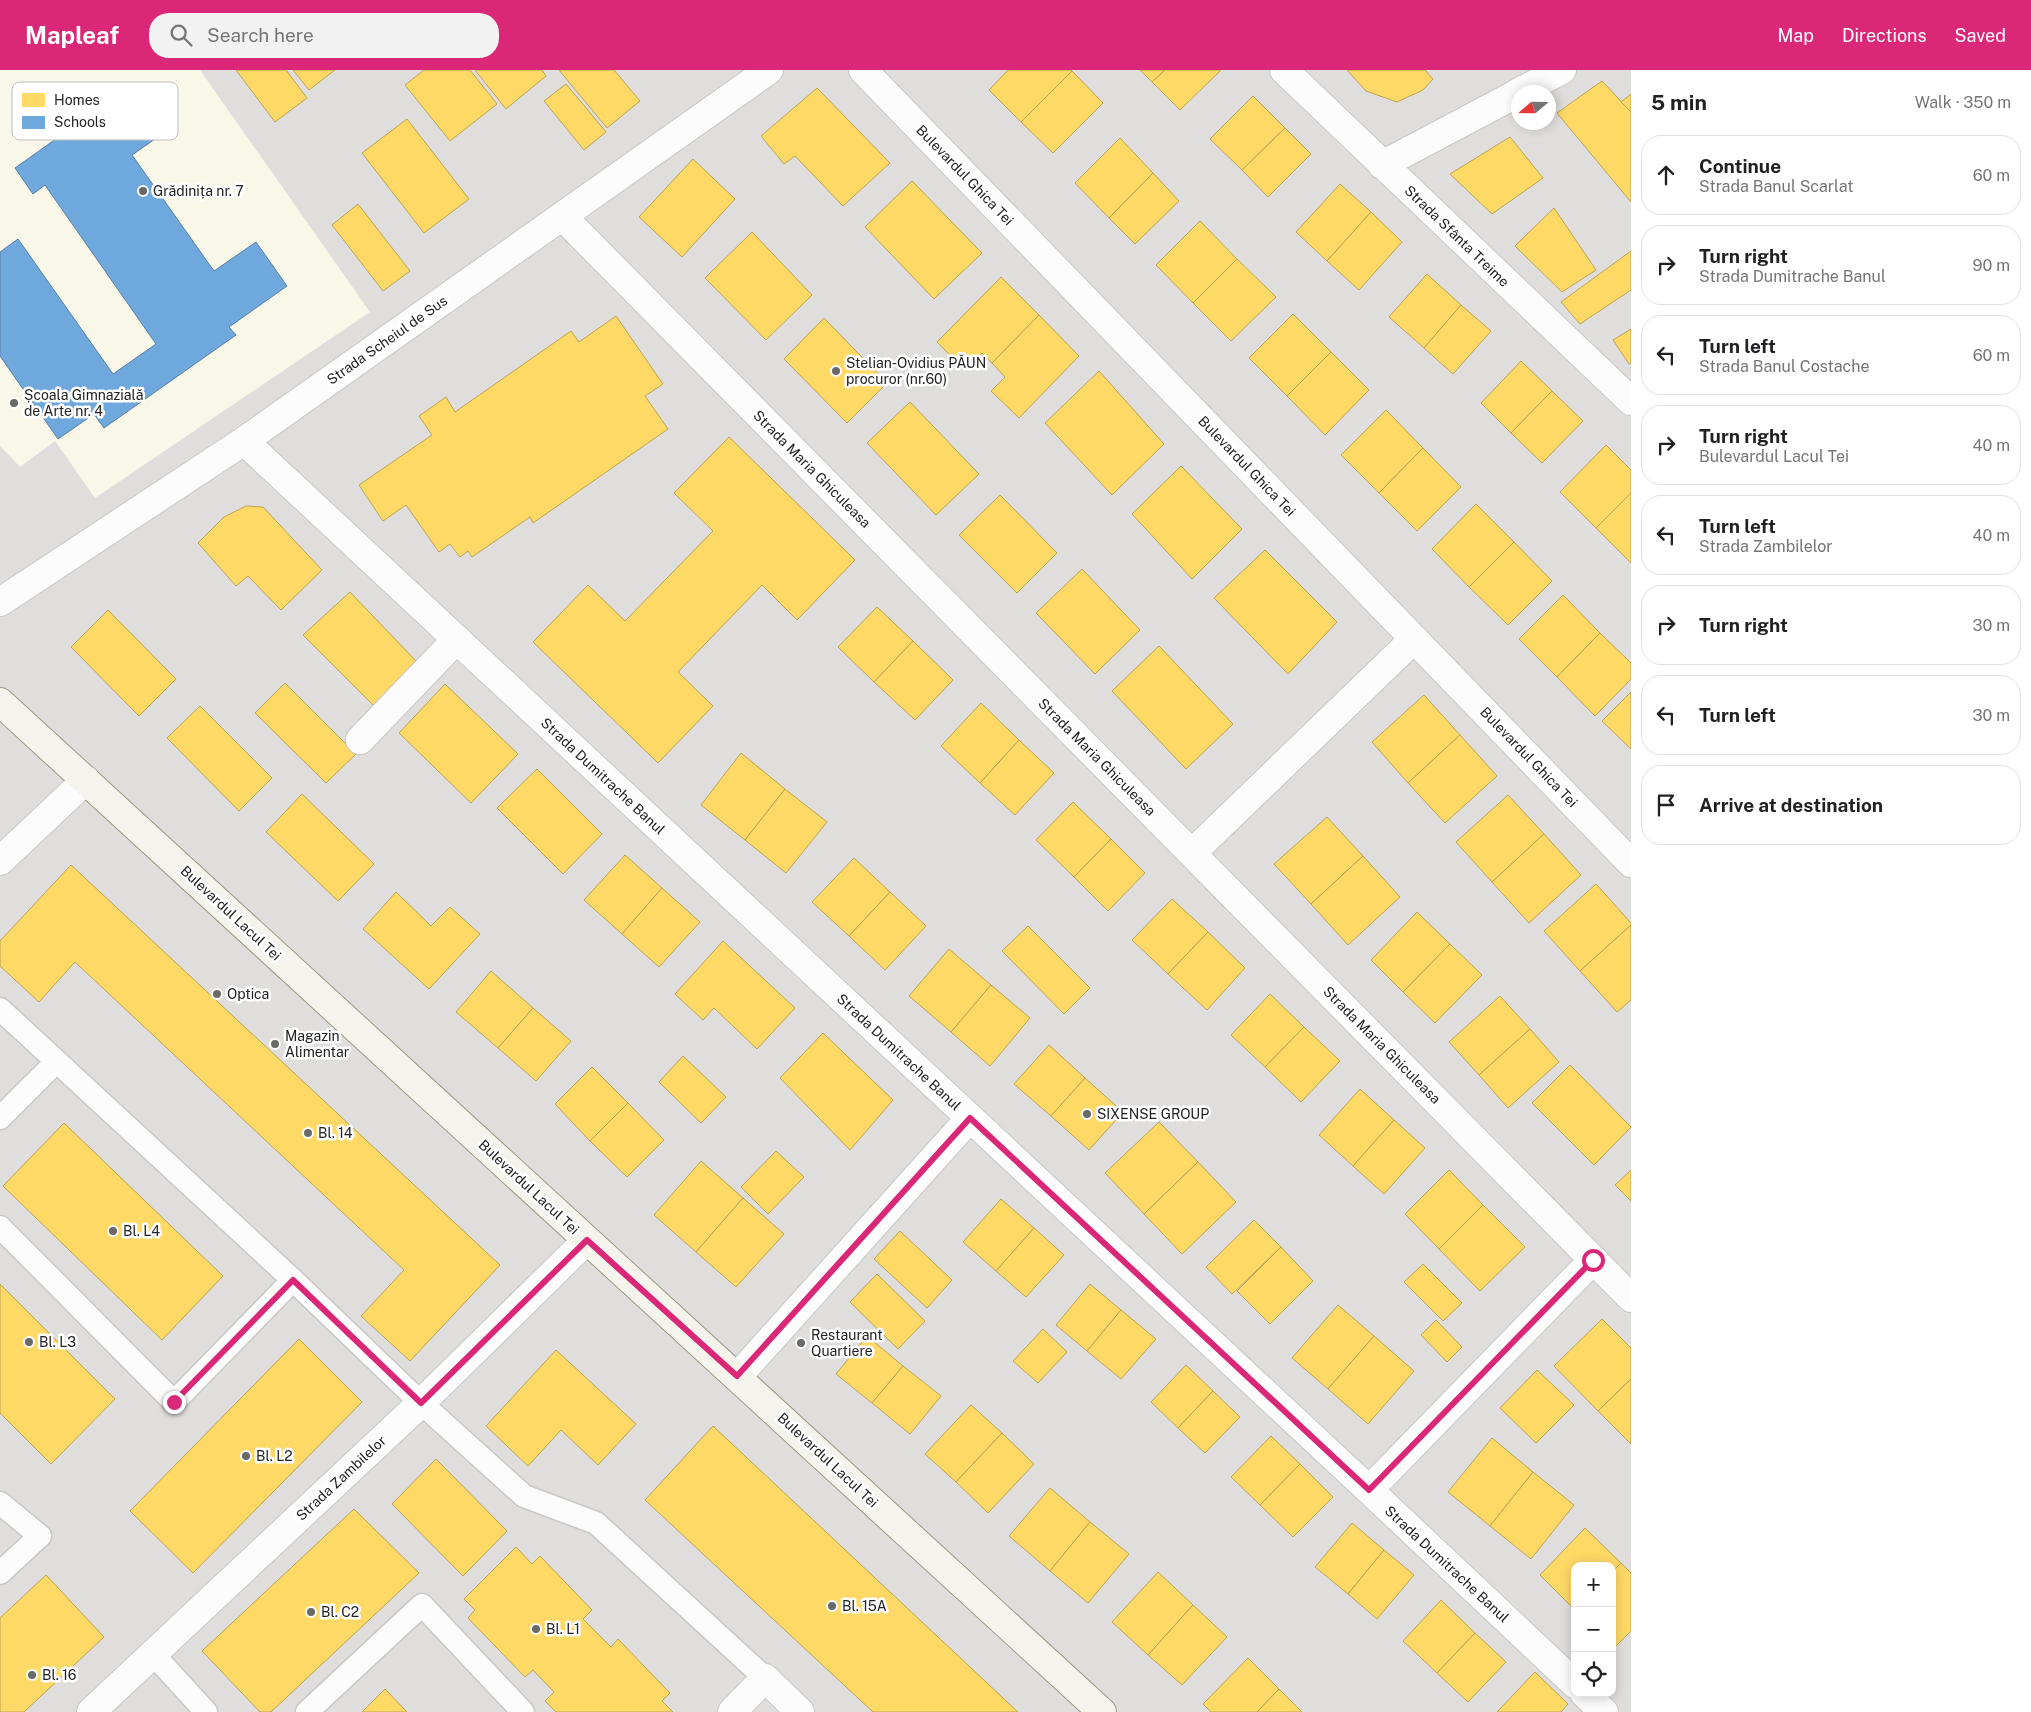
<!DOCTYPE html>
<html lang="en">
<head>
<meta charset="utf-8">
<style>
  body { margin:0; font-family:"Public Sans",sans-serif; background:#f2f2f2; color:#202124 }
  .controls { position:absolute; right:15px; bottom:15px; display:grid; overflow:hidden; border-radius:10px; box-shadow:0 2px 12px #0003 }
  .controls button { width:45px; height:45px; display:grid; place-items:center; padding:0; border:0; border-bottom:1px solid #e0e0e0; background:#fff; color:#202124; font:25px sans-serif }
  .compass { position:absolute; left:1511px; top:15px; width:45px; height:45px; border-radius:50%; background:#fff; box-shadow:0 2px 12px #0003; rotate:250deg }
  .stop { position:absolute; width:15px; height:15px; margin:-11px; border:4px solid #db2777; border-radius:50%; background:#fff }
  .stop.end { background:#db2777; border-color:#fff; box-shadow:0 1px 5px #0008 }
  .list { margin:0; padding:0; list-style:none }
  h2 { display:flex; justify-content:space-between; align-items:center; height:65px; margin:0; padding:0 20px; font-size:21px }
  h2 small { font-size:16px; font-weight:400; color:#757577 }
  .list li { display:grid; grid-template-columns:32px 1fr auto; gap:15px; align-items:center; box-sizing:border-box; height:80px; margin:0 10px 10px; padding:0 10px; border:1px solid #e0e0e0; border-radius:20px }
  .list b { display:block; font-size:19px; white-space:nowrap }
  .list p { margin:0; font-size:16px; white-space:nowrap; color:#757577 }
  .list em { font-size:16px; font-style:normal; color:#757577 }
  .icon { flex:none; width:28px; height:28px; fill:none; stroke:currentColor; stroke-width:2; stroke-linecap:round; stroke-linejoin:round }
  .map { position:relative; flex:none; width:1631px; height:1642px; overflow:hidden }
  header { display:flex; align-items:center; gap:30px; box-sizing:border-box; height:70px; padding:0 25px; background:#db2777; color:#fff }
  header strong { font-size:24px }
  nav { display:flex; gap:28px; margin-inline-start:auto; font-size:18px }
  .search { width:350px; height:45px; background:#f2f2f2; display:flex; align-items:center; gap:12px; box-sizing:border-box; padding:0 18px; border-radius:20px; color:#757577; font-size:19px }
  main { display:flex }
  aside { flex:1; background:#fff }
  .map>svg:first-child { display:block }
</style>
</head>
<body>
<header>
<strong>Mapleaf</strong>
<div class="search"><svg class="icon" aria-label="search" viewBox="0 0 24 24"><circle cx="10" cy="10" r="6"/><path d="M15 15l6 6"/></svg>Search here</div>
<nav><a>Map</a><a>Directions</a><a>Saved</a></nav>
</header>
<main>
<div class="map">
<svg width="1631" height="1642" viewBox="0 0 1631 1642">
  <rect width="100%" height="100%" fill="#f0eeeb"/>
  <path fill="#dfdedc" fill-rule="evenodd" d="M0,0H1631V1642H0ZM1518,22H1548V52H1518ZM1575,1496H1612V1623H1575Z"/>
  <polygon fill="#f8f7e8" points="0,0 200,0 370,242 95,428 55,371 20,397 0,376"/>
  <g fill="#ffd966" stroke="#bda252">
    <polygon points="236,0 286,0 307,28 275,52"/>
    <polygon points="293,0 335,0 309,20"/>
    <polygon points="424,0 470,0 497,34 450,71 405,15"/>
    <polygon points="475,0 542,0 546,6 506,39"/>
    <polygon points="559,0 614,0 640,31 607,58"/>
    <polygon points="1008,0 1070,0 1072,1 1021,52 989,20"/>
    <polygon points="1140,0 1165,0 1152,12"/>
    <polygon points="1165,0 1221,0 1180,40 1152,12"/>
    <polygon points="1347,0 1425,0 1433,9 1423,20 1397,32 1366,21"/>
    <polygon points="1072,1 1103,33 1053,83 1021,52"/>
    <polygon points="1602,11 1631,42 1631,132 1557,43"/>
    <polygon points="566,14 606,62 584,80 544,31"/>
    <polygon points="817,18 890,93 843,136 795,86 784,94 761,66"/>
    <polygon points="1631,24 1631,42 1621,32"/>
    <polygon points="1253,26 1285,58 1242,100 1210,69"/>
    <polygon points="407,49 469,129 424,163 362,83"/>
    <polygon points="1285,58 1311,84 1268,127 1242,100"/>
    <polygon points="1510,67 1543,108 1492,144 1450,104"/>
    <polygon points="1120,68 1153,103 1109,148 1075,113"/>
    <polygon points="693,89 735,129 682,187 639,147"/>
    <polygon points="1153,103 1179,131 1135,174 1109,148"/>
    <polygon points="912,111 982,183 934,229 865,157"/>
    <polygon points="1340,114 1371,142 1327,191 1296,162"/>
    <polygon points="358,134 410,201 383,221 332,155"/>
    <polygon points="1554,138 1596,200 1562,222 1515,176"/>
    <polygon points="1371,142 1402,172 1359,220 1327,191"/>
    <polygon points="1200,151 1237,189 1193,233 1156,195"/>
    <polygon points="752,162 812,225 766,270 705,208"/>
    <polygon points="1631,181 1631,220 1580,254 1561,232"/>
    <polygon points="1237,189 1276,227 1231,271 1193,233"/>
    <polygon points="1427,204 1461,235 1424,278 1389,247"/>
    <polygon points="1001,207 1039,245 992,293 982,283 964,300 937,272"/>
    <polygon points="1461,235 1491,261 1453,304 1424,278"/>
    <polygon points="1293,244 1331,282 1287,326 1249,288"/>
    <polygon points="1039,245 1079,286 1019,348 991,321 1005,307 992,293"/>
    <polygon points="616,246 663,314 645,326 668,359 533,453 530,447 472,487 468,481 460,487 450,474 439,482 406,435 383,451 359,415 432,365 419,346 446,327 455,342 571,261 579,272"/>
    <polygon points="824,248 887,313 847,353 784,289"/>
    <polygon points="1631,259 1631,293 1629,294 1613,270"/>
    <polygon points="1331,282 1369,320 1325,365 1287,326"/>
    <polygon points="1521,291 1552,321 1511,363 1481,333"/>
    <polygon points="1099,301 1164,374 1112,425 1045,353"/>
    <polygon points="1552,321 1583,351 1542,393 1511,363"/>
    <polygon points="910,332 979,404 936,445 867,373"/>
    <polygon points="1386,340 1423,378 1379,423 1341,385"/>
    <polygon points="729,367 855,490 797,550 762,515 678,602 713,636 658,693 533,572 588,515 625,551 713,461 674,423"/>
    <polygon points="1606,375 1631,400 1631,423 1596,458 1560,422"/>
    <polygon points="1423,378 1461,417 1417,461 1379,423"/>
    <polygon points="1181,396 1242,459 1192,509 1132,444"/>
    <polygon points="1631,423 1631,493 1596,458"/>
    <polygon points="1000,425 1057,483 1017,523 959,465"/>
    <polygon points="1476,434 1514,472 1469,517 1432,479"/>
    <polygon points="246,436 263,437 322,500 281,540 248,506 236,516 198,473 224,447"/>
    <polygon points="1514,472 1552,511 1508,555 1469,517"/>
    <polygon points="1265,480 1337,552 1288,604 1214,528"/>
    <polygon points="1082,499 1140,560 1095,604 1036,543"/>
    <polygon points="350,522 416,591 374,636 303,565"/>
    <polygon points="1563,525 1600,563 1557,607 1519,569"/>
    <polygon points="877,537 913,571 874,612 838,577"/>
    <polygon points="108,540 176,609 139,646 71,577"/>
    <polygon points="1600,563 1631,593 1631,609 1595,646 1557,607"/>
    <polygon points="913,571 953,610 915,650 874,612"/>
    <polygon points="1159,576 1233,654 1186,699 1112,621"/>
    <polygon points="285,613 356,684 326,713 255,643"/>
    <polygon points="445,614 518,684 471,733 399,663"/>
    <polygon points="1631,622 1631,679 1602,651"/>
    <polygon points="1424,625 1460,665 1408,713 1372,672"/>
    <polygon points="981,633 1019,670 980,713 941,676"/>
    <polygon points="200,636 272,708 239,741 167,668"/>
    <polygon points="1460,665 1497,706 1445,753 1408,713"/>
    <polygon points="1019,670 1054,703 1015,745 980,713"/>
    <polygon points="741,683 785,719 745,770 701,735"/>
    <polygon points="537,699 602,764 563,804 497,738"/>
    <polygon points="785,719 827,752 786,803 745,770"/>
    <polygon points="302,724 374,794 338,831 266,762"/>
    <polygon points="1508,725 1544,764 1492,812 1456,772"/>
    <polygon points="1073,732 1111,769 1074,807 1036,770"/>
    <polygon points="1327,747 1363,786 1311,834 1274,794"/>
    <polygon points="1544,764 1581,805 1529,853 1492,812"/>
    <polygon points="1111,769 1145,803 1108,841 1074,807"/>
    <polygon points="625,785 662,818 622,864 584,830"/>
    <polygon points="1363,786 1400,827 1348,875 1311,834"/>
    <polygon points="854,788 890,822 849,866 812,832"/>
    <polygon points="71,795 500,1195 410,1291 361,1246 404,1200 75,892 39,932 0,896 0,871"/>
    <polygon points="1596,814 1631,853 1631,855 1580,901 1544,861"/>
    <polygon points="662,818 700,852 659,897 622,864"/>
    <polygon points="396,822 431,856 450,837 480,864 429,919 363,859"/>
    <polygon points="890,822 926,856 885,900 849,866"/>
    <polygon points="1172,829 1208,862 1168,904 1132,870"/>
    <polygon points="1417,842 1450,874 1403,922 1371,890"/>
    <polygon points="1631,855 1631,930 1617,942 1580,901"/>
    <polygon points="1028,856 1090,918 1064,944 1002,881"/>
    <polygon points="1208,862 1245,898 1207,940 1168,904"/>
    <polygon points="723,871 795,938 757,979 714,938 703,950 675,924"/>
    <polygon points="1450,874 1482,905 1435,953 1403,922"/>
    <polygon points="949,879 991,915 951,962 909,926"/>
    <polygon points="491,901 533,938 498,978 456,942"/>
    <polygon points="991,915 1030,948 990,996 951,962"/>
    <polygon points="1270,924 1304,957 1265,997 1231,965"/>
    <polygon points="1500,926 1530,959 1479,1005 1449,972"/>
    <polygon points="533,938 571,971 536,1011 498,978"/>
    <polygon points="1304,957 1340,991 1301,1032 1265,997"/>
    <polygon points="1530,959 1559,992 1508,1038 1479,1005"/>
    <polygon points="823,963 893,1030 850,1080 780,1008"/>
    <polygon points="1049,975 1085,1008 1051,1046 1014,1014"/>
    <polygon points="683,986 726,1027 701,1053 659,1012"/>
    <polygon points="1570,995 1631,1057 1594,1095 1532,1033"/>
    <polygon points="592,997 628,1033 590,1071 555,1034"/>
    <polygon points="1085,1008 1123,1042 1089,1080 1051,1046"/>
    <polygon points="1360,1019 1394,1050 1353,1096 1319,1065"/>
    <polygon points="628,1033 664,1070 627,1107 590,1071"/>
    <polygon points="1394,1050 1425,1078 1384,1124 1353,1096"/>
    <polygon points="1159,1052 1198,1092 1144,1144 1105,1103"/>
    <polygon points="64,1053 223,1206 162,1270 3,1116"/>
    <polygon points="776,1081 804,1107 768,1144 741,1117"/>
    <polygon points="701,1091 743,1128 696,1182 654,1145"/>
    <polygon points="1198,1092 1236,1132 1182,1184 1144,1144"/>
    <polygon points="1449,1100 1483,1135 1439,1179 1405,1144"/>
    <polygon points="1631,1100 1631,1131 1615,1115"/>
    <polygon points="743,1128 784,1164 736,1217 696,1182"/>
    <polygon points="1001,1129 1034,1158 996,1201 963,1172"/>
    <polygon points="1483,1135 1525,1177 1480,1221 1439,1179"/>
    <polygon points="1254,1150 1281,1177 1232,1224 1206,1197"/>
    <polygon points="1034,1158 1064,1185 1026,1227 996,1201"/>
    <polygon points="900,1161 952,1210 927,1238 874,1189"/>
    <polygon points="1281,1177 1313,1211 1270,1254 1237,1221"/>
    <polygon points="1423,1194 1462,1233 1443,1251 1404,1212"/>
    <polygon points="877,1204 925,1251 898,1279 850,1232"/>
    <polygon points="0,1214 115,1329 51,1394 0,1343"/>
    <polygon points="1090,1214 1121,1240 1087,1281 1056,1255"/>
    <polygon points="1338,1235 1374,1266 1328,1319 1292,1288"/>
    <polygon points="1121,1240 1156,1269 1121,1309 1087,1281"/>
    <polygon points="1602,1249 1631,1278 1631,1309 1598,1341 1554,1296"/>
    <polygon points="1436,1250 1462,1277 1447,1292 1421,1265"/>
    <polygon points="1043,1259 1067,1282 1038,1313 1013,1291"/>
    <polygon points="867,1266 903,1296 872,1333 836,1304"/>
    <polygon points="1374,1266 1414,1301 1368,1354 1328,1319"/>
    <polygon points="299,1269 362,1332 193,1503 130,1441"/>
    <polygon points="556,1280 636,1354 598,1395 561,1360 528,1396 486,1356"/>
    <polygon points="1186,1295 1213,1321 1178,1358 1151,1332"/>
    <polygon points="903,1296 941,1326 910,1364 872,1333"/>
    <polygon points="1537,1300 1574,1335 1536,1373 1500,1338"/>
    <polygon points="1631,1309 1631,1374 1598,1341"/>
    <polygon points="1213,1321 1240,1347 1205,1383 1178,1358"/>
    <polygon points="971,1335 1002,1363 956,1412 925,1384"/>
    <polygon points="713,1356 1018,1642 873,1642 645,1430"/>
    <polygon points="1002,1363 1034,1394 988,1443 956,1412"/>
    <polygon points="1271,1366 1300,1394 1260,1435 1231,1407"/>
    <polygon points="1492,1368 1533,1402 1490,1456 1448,1422"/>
    <polygon points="436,1389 507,1461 463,1506 392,1434"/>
    <polygon points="1300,1394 1333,1427 1293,1467 1260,1435"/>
    <polygon points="1533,1402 1574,1435 1531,1489 1490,1456"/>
    <polygon points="1050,1418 1090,1452 1050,1501 1009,1466"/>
    <polygon points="354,1439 419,1503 271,1642 260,1642 202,1581"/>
    <polygon points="1090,1452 1129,1484 1088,1533 1050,1501"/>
    <polygon points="1352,1453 1384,1480 1348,1524 1315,1497"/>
    <polygon points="1585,1458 1621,1493 1612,1502 1612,1496 1575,1496 1575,1540 1540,1505"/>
    <polygon points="516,1477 532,1494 540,1486 592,1540 583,1549 611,1577 618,1569 670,1623 662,1631 673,1642 556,1642 545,1631 554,1622 533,1600 525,1607 468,1548 475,1540 464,1529"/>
    <polygon points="1384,1480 1414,1505 1377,1549 1348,1524"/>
    <polygon points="1621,1493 1631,1503 1631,1561 1614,1578 1612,1576 1612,1502"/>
    <polygon points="1158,1502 1193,1535 1148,1585 1112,1552"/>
    <polygon points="46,1505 104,1567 24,1642 0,1642 0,1548"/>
    <polygon points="1441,1530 1475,1563 1437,1603 1403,1571"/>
    <polygon points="1193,1535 1227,1567 1182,1615 1148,1585"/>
    <polygon points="1475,1563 1506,1592 1468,1632 1437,1603"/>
    <polygon points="1248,1588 1279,1619 1257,1642 1211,1642 1203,1634"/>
    <polygon points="1535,1602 1568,1634 1561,1642 1497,1642"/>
    <polygon points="385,1619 407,1642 362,1642"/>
    <polygon points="1279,1619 1302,1642 1257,1642"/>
  </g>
  <polygon fill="#6fa8dc" stroke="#5880a4" points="143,19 171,58 132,85 214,201 256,172 287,216 229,257 236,265 104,358 94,344 58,369 0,286 0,182 18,169 113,304 156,274 45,115 33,124 15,98 77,54 86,59"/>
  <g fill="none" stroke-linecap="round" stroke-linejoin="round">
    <g stroke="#c9c8c7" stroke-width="25">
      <g id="service">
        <polyline points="0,939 293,1210 421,1333 524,1426 596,1453 765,1608"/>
        <polyline points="0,1048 56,992"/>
        <polyline points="0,1157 174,1332 293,1210"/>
        <polyline points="0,1433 40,1466 0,1503"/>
        <polyline points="153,1584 206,1642"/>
        <polyline points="307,1642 422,1535 523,1642"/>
      </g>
    </g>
    <g stroke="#c9c8c7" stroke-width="30">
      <g id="minor">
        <polyline points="1284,0 1631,331"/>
        <polyline points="1519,22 1562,0"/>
        <polyline points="1382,95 1518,23"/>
        <polyline points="563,147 1631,1228"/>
        <polyline points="244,371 1369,1420 1575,1614"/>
        <polyline points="0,532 244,371 769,0"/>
        <polyline points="360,670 457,569"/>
        <polyline points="1192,783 1414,569"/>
        <polyline points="0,791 86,710"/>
        <polyline points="737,1307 970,1048"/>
        <polyline points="1369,1420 1593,1190"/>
        <polyline points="1584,1623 1604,1642"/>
        <polyline points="91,1642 421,1333 587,1170"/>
        <polyline points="732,1642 765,1608 800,1642"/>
      </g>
    </g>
    <g stroke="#c9c8c7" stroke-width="30">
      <polyline id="tertiary" points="863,0 1631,793"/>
    </g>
    <g stroke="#999a82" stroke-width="30">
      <polyline id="secondary" points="0,632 1102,1642"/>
    </g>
    <use href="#service" stroke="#fdfcfc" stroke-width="22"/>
    <use href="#minor" stroke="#fdfcfc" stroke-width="28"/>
    <use href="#tertiary" stroke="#fdfcfc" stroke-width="28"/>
    <use href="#secondary" stroke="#f4f4ed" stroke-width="28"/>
  </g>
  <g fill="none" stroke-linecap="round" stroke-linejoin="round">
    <polyline stroke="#db2777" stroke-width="6" points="174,1332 293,1210 421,1333 587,1170 737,1306 970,1048 1369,1420 1593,1190"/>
  </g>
  <g fill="#6a6968" stroke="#fff" stroke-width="2">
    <circle cx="143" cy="121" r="5"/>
    <circle cx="836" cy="301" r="5"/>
    <circle cx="14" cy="333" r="5"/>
    <circle cx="217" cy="924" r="5"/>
    <circle cx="275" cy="974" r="5"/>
    <circle cx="1087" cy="1044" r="5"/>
    <circle cx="308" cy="1063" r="5"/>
    <circle cx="113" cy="1161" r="5"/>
    <circle cx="29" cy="1272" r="5"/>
    <circle cx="801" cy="1273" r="5"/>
    <circle cx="246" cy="1386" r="5"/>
    <circle cx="832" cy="1536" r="5"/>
    <circle cx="311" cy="1542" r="5"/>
    <circle cx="536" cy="1559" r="5"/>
    <circle cx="32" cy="1605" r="5"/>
  </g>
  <g text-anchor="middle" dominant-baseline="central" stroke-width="5" stroke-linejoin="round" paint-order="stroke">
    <g font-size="14" fill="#222" stroke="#fff">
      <text transform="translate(965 105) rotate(46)">Bulevardul Ghica Tei</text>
      <text transform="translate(1457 166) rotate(44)">Strada Sfânta Treime</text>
      <text transform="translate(387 270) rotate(-35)">Strada Scheiul de Sus</text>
      <text transform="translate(1247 396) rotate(46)">Bulevardul Ghica Tei</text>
      <text transform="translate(812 399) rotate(45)">Strada Maria Ghiculeasa</text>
      <text transform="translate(1097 687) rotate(45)">Strada Maria Ghiculeasa</text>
      <text transform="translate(1529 687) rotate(46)">Bulevardul Ghica Tei</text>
      <text transform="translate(603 706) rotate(43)">Strada Dumitrache Banul</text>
      <text transform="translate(231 843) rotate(43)">Bulevardul Lacul Tei</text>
      <text transform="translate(1382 975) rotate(45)">Strada Maria Ghiculeasa</text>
      <text transform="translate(899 982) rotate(43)">Strada Dumitrache Banul</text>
      <text transform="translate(529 1117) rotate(43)">Bulevardul Lacul Tei</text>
      <text transform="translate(828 1390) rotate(43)">Bulevardul Lacul Tei</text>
      <text transform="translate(341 1408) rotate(-43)">Strada Zambilelor</text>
      <text transform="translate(1447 1494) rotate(43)">Strada Dumitrache Banul</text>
    </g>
    <g font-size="14" fill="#222" stroke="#fff" text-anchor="start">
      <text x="153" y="121">Grădinița nr. 7</text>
      <text x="846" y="293">Stelian-Ovidius PĂUN<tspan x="846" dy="16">procuror (nr.60)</tspan></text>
      <text x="24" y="325">Școala Gimnazială<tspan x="24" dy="16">de Arte nr. 4</tspan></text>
      <text x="227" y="924">Optica</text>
      <text x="285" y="966">Magazin<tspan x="285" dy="16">Alimentar</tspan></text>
      <text x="1097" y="1044">SIXENSE GROUP</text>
      <text x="318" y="1063">Bl. 14</text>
      <text x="123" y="1161">Bl. L4</text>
      <text x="811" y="1265">Restaurant<tspan x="811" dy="16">Quartiere</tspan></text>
      <text x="39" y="1272">Bl. L3</text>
      <text x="256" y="1386">Bl. L2</text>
      <text x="842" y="1536">Bl. 15A</text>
      <text x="321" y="1542">Bl. C2</text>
      <text x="546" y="1559">Bl. L1</text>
      <text x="42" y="1605">Bl. 16</text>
    </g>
  </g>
  <rect x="12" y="12" width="166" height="58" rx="8" fill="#fff" stroke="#bdbdbd" stroke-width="1"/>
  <rect x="22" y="23" width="23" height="14" fill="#ffd966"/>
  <rect x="22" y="46" width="23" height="13" fill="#6fa8dc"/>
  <g font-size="14" fill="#222">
    <text x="54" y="35">Homes</text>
    <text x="54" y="57">Schools</text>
  </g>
</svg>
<div class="controls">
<button>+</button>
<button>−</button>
<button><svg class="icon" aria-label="locate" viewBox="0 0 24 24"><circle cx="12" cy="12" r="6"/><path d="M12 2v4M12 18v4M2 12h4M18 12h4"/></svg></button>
</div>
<svg class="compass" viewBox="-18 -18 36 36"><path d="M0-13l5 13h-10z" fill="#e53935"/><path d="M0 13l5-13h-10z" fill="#757577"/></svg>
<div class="stop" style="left:1593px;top:1190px"></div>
<div class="stop end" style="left:174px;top:1332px"></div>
</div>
<aside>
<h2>5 min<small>Walk · 350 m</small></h2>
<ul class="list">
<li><svg class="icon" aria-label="ahead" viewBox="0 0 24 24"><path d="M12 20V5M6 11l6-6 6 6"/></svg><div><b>Continue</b><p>Strada Banul Scarlat</p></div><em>60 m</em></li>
<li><svg class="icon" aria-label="right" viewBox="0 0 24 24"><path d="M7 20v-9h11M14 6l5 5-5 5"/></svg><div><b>Turn right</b><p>Strada Dumitrache Banul</p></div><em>90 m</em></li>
<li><svg class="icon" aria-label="left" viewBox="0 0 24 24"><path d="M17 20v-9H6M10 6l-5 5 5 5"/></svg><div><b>Turn left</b><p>Strada Banul Costache</p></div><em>60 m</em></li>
<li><svg class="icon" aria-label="right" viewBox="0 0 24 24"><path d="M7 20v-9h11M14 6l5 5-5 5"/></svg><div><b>Turn right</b><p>Bulevardul Lacul Tei</p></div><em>40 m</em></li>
<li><svg class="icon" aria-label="left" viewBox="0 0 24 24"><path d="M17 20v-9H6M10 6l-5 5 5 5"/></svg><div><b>Turn left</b><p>Strada Zambilelor</p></div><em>40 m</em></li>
<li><svg class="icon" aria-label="right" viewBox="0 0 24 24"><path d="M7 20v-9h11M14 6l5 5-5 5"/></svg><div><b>Turn right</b></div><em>30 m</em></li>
<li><svg class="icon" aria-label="left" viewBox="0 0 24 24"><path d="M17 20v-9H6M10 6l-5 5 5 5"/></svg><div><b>Turn left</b></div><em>30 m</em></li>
<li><svg class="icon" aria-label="arrive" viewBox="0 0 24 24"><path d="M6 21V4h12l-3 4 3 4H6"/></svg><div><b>Arrive at destination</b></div></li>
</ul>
</aside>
</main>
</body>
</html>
